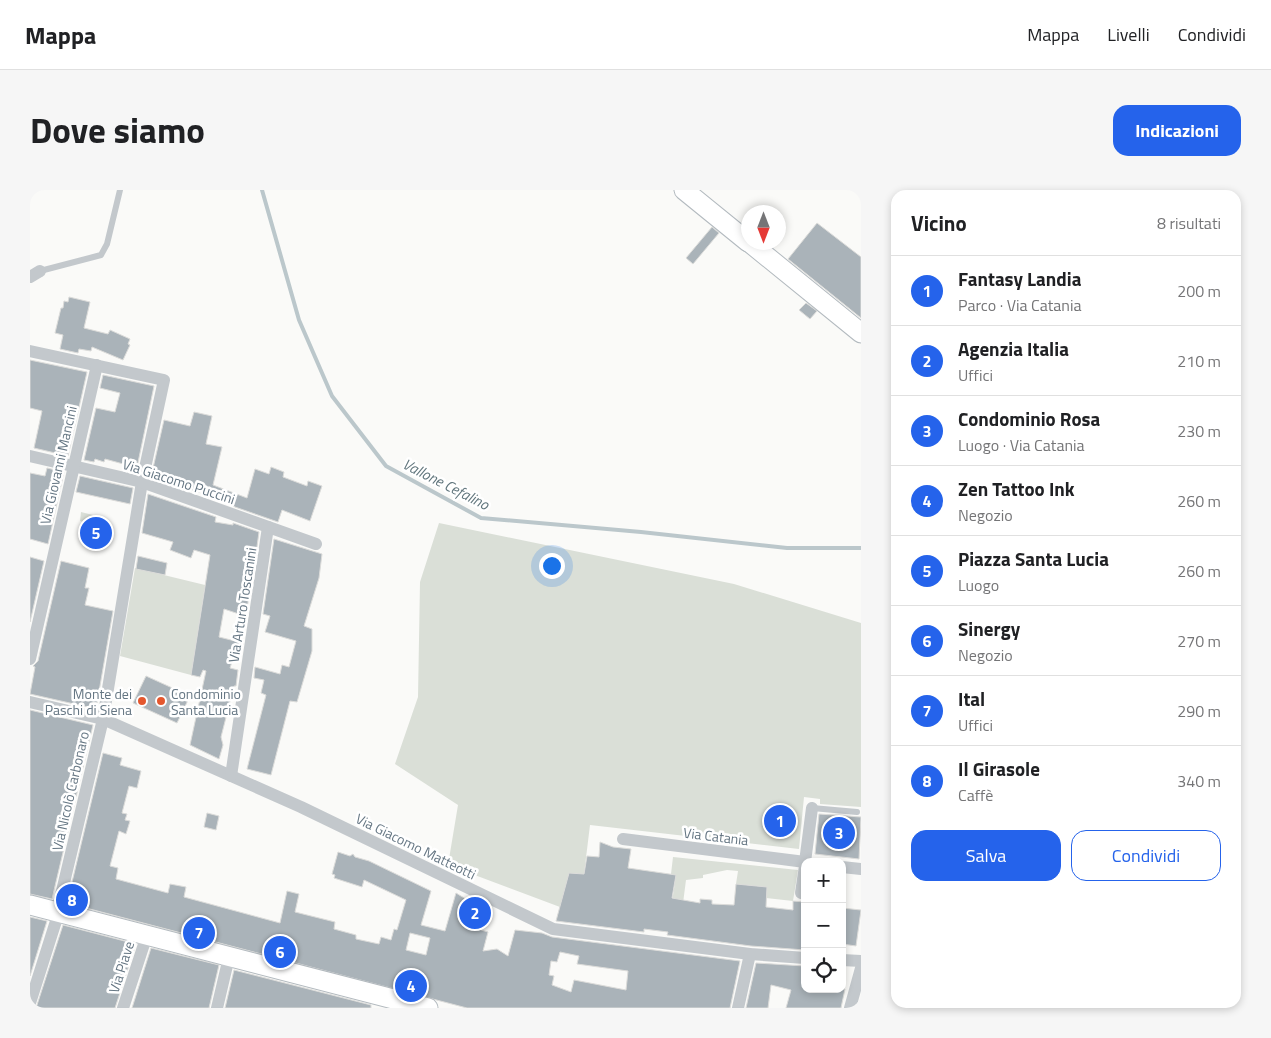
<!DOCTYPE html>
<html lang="it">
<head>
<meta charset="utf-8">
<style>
  body { margin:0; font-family:"Titillium Web",sans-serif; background:#f6f6f6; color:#202124 }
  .controls { position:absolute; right:15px; bottom:15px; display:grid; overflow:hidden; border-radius:10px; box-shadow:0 2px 8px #0003 }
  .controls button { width:45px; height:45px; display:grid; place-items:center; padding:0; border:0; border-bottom:1px solid #e0e0e0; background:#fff; color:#202124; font:25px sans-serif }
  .compass { position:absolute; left:711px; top:15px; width:45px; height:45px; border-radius:50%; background:#fff; box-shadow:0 2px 8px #0003; rotate:180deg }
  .you { position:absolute; left:521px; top:375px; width:18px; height:18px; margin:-12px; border:4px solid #fff; border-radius:50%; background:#1a73e8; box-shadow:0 0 0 8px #1a73e833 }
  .badge { display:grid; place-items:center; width:32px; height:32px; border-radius:50%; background:#2563eb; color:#fff; font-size:16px; font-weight:700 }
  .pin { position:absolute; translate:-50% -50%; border:2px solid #fff; box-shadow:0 1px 5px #0006 }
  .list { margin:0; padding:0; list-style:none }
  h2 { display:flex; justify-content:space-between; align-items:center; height:65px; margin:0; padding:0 20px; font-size:21px }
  h2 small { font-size:16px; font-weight:400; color:#757577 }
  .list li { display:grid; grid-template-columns:32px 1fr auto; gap:15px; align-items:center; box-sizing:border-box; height:70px; padding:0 20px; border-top:1px solid #e0e0e0 }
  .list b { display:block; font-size:19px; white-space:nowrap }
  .list p { margin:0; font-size:16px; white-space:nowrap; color:#757577 }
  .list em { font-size:16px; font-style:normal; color:#757577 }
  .actions { display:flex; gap:10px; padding:15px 20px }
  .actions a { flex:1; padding:11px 0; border:1px solid #2563eb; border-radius:15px; text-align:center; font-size:18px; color:#2563eb }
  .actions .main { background:#2563eb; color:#fff }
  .icon { flex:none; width:28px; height:28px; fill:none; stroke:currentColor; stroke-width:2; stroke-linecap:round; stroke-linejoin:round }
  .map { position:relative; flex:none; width:831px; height:818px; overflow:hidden; border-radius:15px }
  header { display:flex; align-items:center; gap:30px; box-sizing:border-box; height:70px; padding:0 25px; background:#fff; border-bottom:1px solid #e0e0e0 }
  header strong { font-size:24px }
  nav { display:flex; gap:28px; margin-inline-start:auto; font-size:18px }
  .intro { display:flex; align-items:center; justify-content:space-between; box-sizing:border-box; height:120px; padding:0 30px }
  h1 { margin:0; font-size:35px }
  .button { padding:12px 22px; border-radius:15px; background:#2563eb; color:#fff; font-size:18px; font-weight:700 }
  main { display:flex; gap:30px; padding:0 30px }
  aside { flex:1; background:#fff; border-radius:15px; box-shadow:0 2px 8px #0003 }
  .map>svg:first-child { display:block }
</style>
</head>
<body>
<header>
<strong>Mappa</strong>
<nav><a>Mappa</a><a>Livelli</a><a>Condividi</a></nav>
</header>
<div class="intro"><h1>Dove siamo</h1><a class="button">Indicazioni</a></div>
<main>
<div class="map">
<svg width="831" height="818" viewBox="0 0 831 818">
  <rect width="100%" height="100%" fill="#fafaf8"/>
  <g fill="#dadfd7">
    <polygon points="51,322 63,325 61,334 50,331"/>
    <polygon points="409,333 704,394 831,433 831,617 790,614 790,609 774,607 769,659 560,635 554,684 539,683 530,717 418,675 428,615 365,574 388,507 390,392"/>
    <polygon points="105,378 175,395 161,485 90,466"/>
    <polygon points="643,667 768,680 763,711 736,708 737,697 706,694 708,681 697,680 673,685 673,688 656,690 652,721 641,719 646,685 641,684"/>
  </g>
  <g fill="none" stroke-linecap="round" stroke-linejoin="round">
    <polyline stroke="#bbc7cb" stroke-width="4" points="232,0 269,130 302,206 356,276 451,328 611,342 757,358 831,358"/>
  </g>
  <g fill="#aab3b9" stroke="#dcdcda" fill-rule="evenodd">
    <polygon points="787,33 831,67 831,128 758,69"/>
    <polygon points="682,37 689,43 663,74 656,68"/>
    <polygon points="39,107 60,112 54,138 78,144 80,140 100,149 98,154 100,155 93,170 62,157 61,161 49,159 48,163 30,159 33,145 25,143 31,118 33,118 34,111 38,112"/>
    <polygon points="776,113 787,121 780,129 769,120"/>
    <polygon points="0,170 57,182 38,266 4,258 12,221 0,218"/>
    <polygon points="73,185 124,196 106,282 96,279 97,275 75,269 74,272 65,269 64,272 54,270 66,218 85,222 90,203 70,198"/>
    <polygon points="164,222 182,226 176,254 192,257 183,295 217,308 225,279 239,284 241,277 254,282 253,287 277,296 278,291 292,296 280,331 252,320 248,332 205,317 202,315 202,313 190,309 121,287 134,230 160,236"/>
    <polygon points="17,278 34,282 18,354 0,349 0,283 15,286"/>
    <polygon points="50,286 103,298 100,314 46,302"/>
    <polygon points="118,304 186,327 185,332 203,335 203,333 229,342 225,371 222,370 212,395 221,399 215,426 194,419 189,447 213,453 211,463 205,462 200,478 208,480 206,496 204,496 191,547 193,555 189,569 160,555 176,481 173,480 170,487 161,485 180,365 164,360 161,368 140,360 143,352 112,343"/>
    <polygon points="244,349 292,364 289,388 274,436 282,439 282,461 267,512 260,511 241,585 217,579 236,505 231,503 234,490 224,488 225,477 250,484 252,475 259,477 266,451 235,442 240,426 233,424"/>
    <polygon points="108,366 137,373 135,385 106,379"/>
    <polygon points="0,367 14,371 0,432"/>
    <polygon points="31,371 59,378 55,398 59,398 55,415 83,421 67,513 63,512 62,518 0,504 5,477 3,476 8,471"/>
    <polygon points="116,486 160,506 147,533 103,513"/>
    <polygon points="0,520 63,535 22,709 0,704"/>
    <path d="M73,563L92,568L90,575L111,581L107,598L99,596L92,623L97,624L95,630L100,631L96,644L89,641L80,676L88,678L86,689L138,703L140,694L156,697L154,707L250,733L257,701L269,704L265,722L305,732L304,739L326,745V749L349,754L351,747L361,750L364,739L367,740L376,710L334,690L332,697L304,688L305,685L302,684L308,662L320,666L323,664L325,667L339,671L401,701L391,735L415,741L426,703L457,722L451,740L458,742L453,761L467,759L478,766L485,740L512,743L522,747L710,771L700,818H437L37,713ZM380,743L400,748L396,765L376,760ZM530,762L549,766L547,774L598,781L596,800L544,790L541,802L522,795L524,786L519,785L521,771L527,772Z"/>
    <polygon points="177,623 189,626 186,640 174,637"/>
    <polygon points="789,624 831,627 829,669 785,664"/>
    <polygon points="570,652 583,657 601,659 598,678 646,685 642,708 670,713 670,709 682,710 682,714 704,715 706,694 737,697 736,717 763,720 763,711 775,712 775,760 721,756 637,745 638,742 614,739 614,742 526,731 539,683 554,684 557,666 569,667"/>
    <polygon points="812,718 831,720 826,756 812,754"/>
    <polygon points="0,727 17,731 0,786"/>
    <polygon points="33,735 106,754 85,818 6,818"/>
    <polygon points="121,758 189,775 179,818 102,818"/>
    <polygon points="726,773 775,776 775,799 815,799 811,818 756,818 761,800 741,795 738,818 716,818"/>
    <polygon points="204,780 341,815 341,818 195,818"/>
  </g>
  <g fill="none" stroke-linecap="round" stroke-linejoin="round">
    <g stroke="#b3babf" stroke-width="21">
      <g id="secondary">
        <polyline points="654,0 718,52"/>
        <polyline points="719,52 831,143"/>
        <polyline points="0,715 398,818"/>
      </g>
    </g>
    <g stroke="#c3c8cc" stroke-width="6">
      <polyline points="10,81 71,65 77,54 90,0"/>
      <polyline points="782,618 827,622"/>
    </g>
    <g stroke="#c3c8cc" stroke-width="12">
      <polyline points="0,87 10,81"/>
      <polyline points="0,161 134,190 112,292 73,529 27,722 26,731 0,813"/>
      <polyline points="0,266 112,292 286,354"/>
      <polyline points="0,469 67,175"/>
      <polyline points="0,512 73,529 271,617 523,739 720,764 775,768"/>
      <polyline points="201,586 238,337"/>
      <polyline points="593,649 775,672"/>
      <polyline points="775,672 782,618"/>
      <polyline points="812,677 831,679"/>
      <polyline points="771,703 775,676"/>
      <polyline points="812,770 831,771"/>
      <polyline points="93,818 117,745"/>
      <polyline points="187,818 199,767"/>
      <polyline points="708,818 720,764"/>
      <polyline points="820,818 831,778"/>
    </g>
    <use href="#secondary" stroke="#fff" stroke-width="19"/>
  </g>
  <g fill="#e4572e" stroke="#fff" stroke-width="2">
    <circle cx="112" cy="511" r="5"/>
    <circle cx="131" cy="511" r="5"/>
  </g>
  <g text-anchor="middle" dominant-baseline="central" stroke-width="5" stroke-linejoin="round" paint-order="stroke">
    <g font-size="14" fill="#657683" stroke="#fff">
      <text transform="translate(28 275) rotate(-77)">Via Giovanni Mancini</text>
      <text transform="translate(149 291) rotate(18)">Via Giacomo Puccini</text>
      <text transform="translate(212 415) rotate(-81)">Via Arturo Toscanini</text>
      <text transform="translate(40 601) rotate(-77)">Via Nicolò Carbonaro</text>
      <text transform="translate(686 646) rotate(7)">Via Catania</text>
      <text transform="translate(386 656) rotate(26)">Via Giacomo Matteotti</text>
      <text transform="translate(91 777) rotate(-72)">Via Piave</text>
    </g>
    <g font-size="14" fill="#657683" stroke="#fff" text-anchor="end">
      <text x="102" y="503">Monte dei<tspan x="102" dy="16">Paschi di Siena</tspan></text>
      <text x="141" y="503" text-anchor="start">Condominio<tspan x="141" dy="16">Santa Lucia</tspan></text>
    </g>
    <g font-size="15" font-style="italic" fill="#60757c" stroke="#fff">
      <text transform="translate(416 294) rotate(27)">Vallone Cefalino</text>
    </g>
  </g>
</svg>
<div class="controls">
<button>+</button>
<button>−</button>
<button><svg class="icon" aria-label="locate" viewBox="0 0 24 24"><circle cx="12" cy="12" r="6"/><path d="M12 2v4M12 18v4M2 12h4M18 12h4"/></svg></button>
</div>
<svg class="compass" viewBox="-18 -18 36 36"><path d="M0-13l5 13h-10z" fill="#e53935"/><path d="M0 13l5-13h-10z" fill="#757577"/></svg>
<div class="you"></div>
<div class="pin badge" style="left:750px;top:631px">1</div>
<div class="pin badge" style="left:445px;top:723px">2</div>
<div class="pin badge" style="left:809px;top:643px">3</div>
<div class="pin badge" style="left:381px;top:796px">4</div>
<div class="pin badge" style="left:66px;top:343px">5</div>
<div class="pin badge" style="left:250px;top:762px">6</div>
<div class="pin badge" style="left:169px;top:743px">7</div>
<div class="pin badge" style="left:42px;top:710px">8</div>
</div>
<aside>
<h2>Vicino<small>8 risultati</small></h2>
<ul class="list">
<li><span class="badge">1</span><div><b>Fantasy Landia</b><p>Parco · Via Catania</p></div><em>200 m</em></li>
<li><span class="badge">2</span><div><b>Agenzia Italia</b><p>Uffici</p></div><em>210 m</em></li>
<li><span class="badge">3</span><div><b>Condominio Rosa</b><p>Luogo · Via Catania</p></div><em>230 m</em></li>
<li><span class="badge">4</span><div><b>Zen Tattoo Ink</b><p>Negozio</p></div><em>260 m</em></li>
<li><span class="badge">5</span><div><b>Piazza Santa Lucia</b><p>Luogo</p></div><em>260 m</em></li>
<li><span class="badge">6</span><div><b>Sinergy</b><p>Negozio</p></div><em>270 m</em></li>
<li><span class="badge">7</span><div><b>Ital</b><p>Uffici</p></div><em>290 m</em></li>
<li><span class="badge">8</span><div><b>Il Girasole</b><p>Caffè</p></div><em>340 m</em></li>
</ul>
<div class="actions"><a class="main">Salva</a><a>Condividi</a></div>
</aside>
</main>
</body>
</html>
